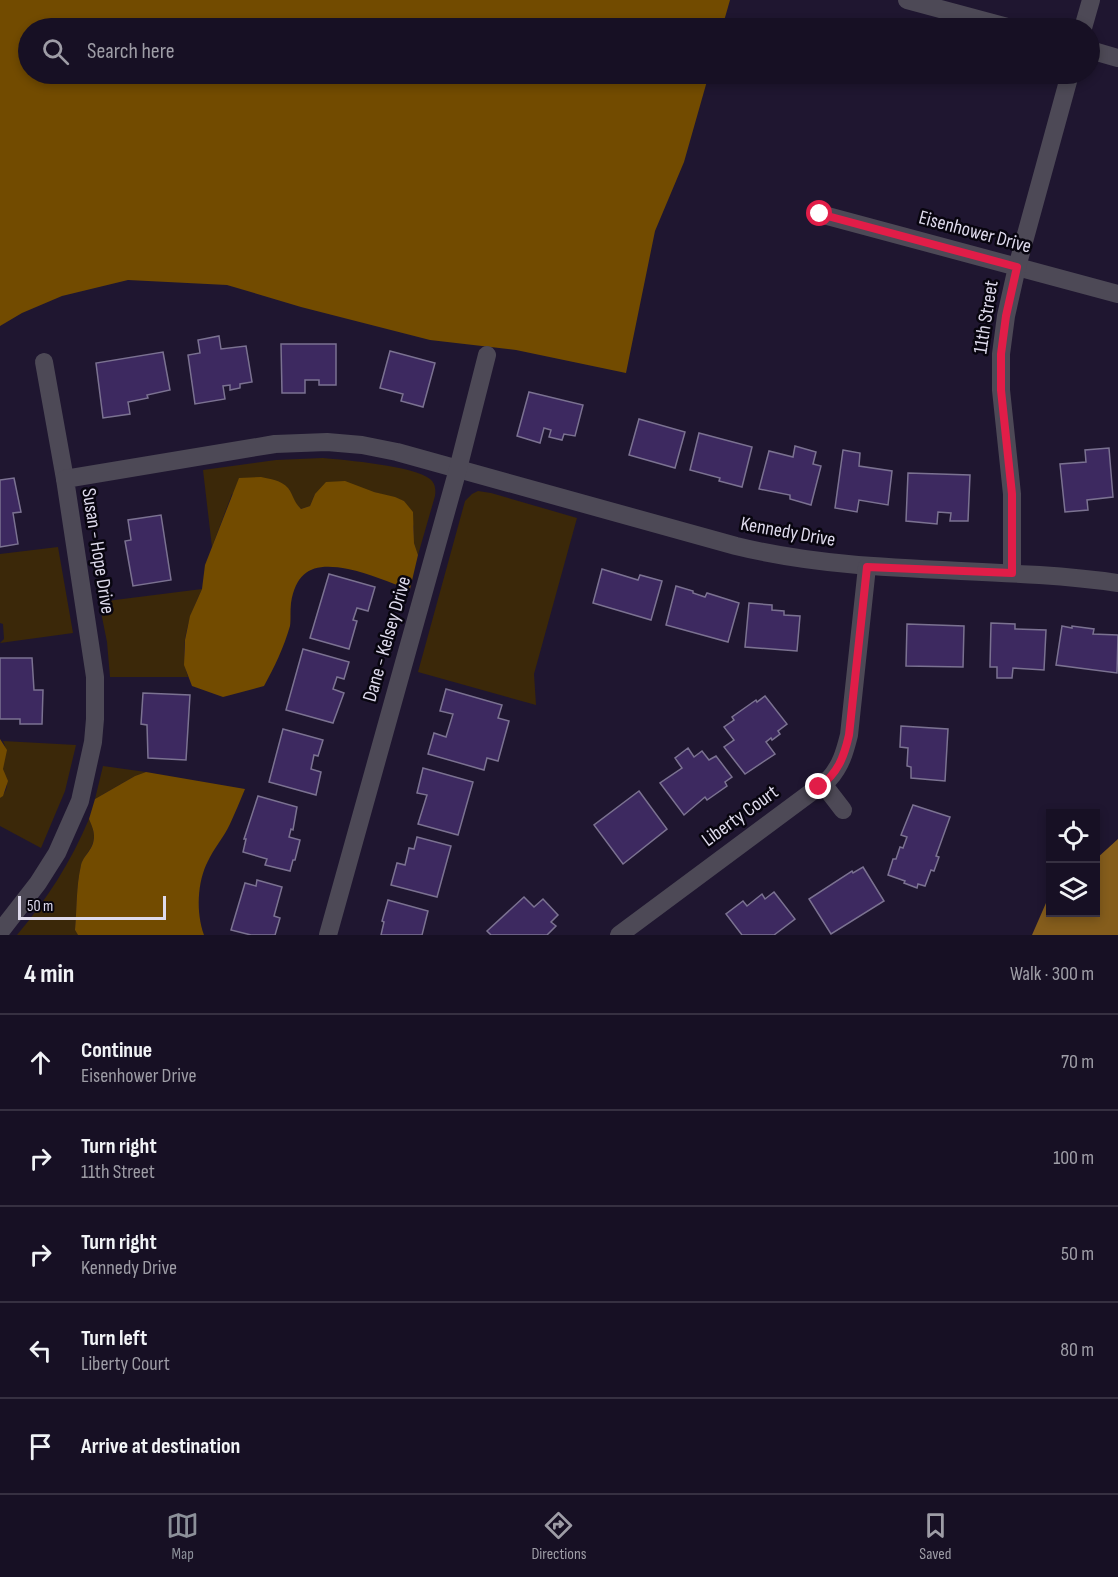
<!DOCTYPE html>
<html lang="en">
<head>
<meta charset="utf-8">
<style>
  body { margin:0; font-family:"Sofia Sans Condensed",sans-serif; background:#20192c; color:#f1f3f6 }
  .controls { position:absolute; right:18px; bottom:18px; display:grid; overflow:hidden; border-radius:0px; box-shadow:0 3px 9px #0003 }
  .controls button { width:54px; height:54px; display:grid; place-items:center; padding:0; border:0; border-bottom:2px solid #363041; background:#171024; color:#f1f3f6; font:30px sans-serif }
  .scale { position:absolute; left:18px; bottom:15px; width:148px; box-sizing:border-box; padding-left:6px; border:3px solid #dedaec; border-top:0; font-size:16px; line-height:21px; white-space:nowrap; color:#dedaec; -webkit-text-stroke:4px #08050f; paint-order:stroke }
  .stop { position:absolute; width:18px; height:18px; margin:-14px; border:4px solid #e11d48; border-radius:50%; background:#fff }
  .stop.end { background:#e11d48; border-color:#fff; box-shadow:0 2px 6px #0008 }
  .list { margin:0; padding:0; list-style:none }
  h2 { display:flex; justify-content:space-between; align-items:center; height:78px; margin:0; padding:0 24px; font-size:26px }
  h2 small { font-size:20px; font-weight:400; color:#9e9da6 }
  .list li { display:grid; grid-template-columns:39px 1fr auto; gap:18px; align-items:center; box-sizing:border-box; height:96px; padding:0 24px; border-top:2px solid #363041 }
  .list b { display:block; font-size:22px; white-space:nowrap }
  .list p { margin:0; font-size:20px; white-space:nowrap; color:#9e9da6 }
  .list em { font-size:20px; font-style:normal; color:#9e9da6 }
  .icon { flex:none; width:33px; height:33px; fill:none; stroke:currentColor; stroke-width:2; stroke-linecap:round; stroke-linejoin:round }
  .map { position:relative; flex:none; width:1118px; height:935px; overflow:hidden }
  .search { position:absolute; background:#171024; box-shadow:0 3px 9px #0003; left:18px; right:18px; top:18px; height:66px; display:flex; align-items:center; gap:15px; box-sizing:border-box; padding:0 21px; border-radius:33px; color:#9e9da6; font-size:22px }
  .sheet { height:558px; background:#171024 }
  nav { display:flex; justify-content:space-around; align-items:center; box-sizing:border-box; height:84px; border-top:2px solid #363041; background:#171024; font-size:16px; color:#9e9da6 }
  nav a { display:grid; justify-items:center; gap:3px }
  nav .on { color:#8c9099 }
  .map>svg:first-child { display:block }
</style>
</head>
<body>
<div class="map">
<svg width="1118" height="935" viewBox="0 0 1118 935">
  <rect width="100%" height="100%" fill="#1f1630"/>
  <g fill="#3b2809">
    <path d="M323,458C345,460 415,466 430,479C435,483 436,489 435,496L418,555L414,543V527L404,501L374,492L315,494L310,506L301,509L293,501L289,489L232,494L212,547L203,470L276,460Z"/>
    <polygon points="478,491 491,493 577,518 534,674 536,705 418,672 465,501 472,494"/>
    <polygon points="58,547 73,633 0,643 4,639 3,624 0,623 0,554"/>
    <path d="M202,589C189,617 178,646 188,677H110L107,642L99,602Z"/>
    <path d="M3,741L76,745L65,791L41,848L0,826V798C14,784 2,778 3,766C4,755 8,751 3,741Z"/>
    <polygon points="103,766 146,772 135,776 95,799"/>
    <path d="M89,819C91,824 94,830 94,836C94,849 84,854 81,865C76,887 77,908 75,930L78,935H17C47,899 71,862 89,819Z"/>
  </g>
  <g fill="#724b00">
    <polygon points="0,0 730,0 722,28 28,28 28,74 709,74 684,162 655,231 626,373 516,350 430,340 301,307 227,285 128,280 62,296 22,313 0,326"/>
    <path d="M261,477C270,479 281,480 288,488C293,494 293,501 301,509L310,506L315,494L326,482L345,481L374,492L395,497L404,501L413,512L414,543L418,555L410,589C389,583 369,573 348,569C316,563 297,568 291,603C290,611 291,619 290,626C284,647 274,668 264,686L223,697L192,686L184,665L185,640L190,616L202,589L205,565L239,478Z"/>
    <polygon points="0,739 7,750 3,769 8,781 3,796 0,798"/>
    <path d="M146,772L245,789C240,801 235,813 230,824C224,837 214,848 208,861C197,882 196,913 204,935H78L75,930C77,908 76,887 81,865C84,854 94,850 94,836C94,830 91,824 89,819L95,799L135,776Z"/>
  </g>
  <polygon fill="#855d1c" points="1118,839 1118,935 1032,935 1046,903 1050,899 1050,912 1096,912 1096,859"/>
  <g fill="#3d2960" stroke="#7b7291" stroke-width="1.5">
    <polygon points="219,336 221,349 246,346 252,382 240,384 240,388 230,390 230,385 223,386 225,399 195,404 188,355 200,353 198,340"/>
    <polygon points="281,344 336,344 336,385 319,385 319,380 305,380 305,393 282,393"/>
    <polygon points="390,351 435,363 423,407 401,401 403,394 380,388"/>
    <polygon points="163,352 170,390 147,395 148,398 128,402 130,414 103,418 96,363"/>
    <polygon points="529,392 583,405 575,436 564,434 562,440 549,437 551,430 544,428 540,443 517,436"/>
    <polygon points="639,419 685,432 675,468 629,455"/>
    <polygon points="699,433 752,447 742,487 719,481 720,478 690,470"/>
    <polygon points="795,446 816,452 813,464 821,466 811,505 790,499 790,495 759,489 769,451 793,457"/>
    <polygon points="1109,448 1113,497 1087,500 1088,510 1065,512 1060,464 1086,462 1085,450"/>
    <polygon points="843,450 860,453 859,466 892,471 888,505 859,500 857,512 835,508"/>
    <polygon points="908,473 970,475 968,521 950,521 951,513 938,512 937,524 906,521"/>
    <polygon points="14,478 21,512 13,513 18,544 0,547 0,480"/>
    <polygon points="161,515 171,580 133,586 125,541 131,540 128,520"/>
    <polygon points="602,569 638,580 640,575 662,581 651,620 593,603"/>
    <polygon points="329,574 375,587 368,611 357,608 353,620 357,621 349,649 310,638"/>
    <polygon points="676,586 693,591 693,593 705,597 707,593 739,603 728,642 666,625"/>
    <polygon points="749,603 772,605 772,610 784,611 784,615 800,616 797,651 745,647"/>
    <polygon points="991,623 1015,624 1015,629 1046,630 1044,670 1013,668 1012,678 997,678 997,667 990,667"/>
    <polygon points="907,624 964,626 963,667 906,666"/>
    <polygon points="1062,626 1072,628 1072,626 1094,629 1093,634 1118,635 1117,673 1056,665"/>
    <polygon points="303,649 349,662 344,679 337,677 333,689 344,693 333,723 286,710"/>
    <polygon points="0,658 32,658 34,690 43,690 42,724 20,724 20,719 0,719"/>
    <polygon points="446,689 502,705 498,718 509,721 498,761 487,758 484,770 428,754 434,733 446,737 453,714 440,711"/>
    <polygon points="143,693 190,695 186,760 148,758 147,725 141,724"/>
    <polygon points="765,696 787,724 778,731 780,734 772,740 771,738 766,742 775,754 745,774 724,747 734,740 724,727 734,720 732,717 756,700 757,702"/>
    <polygon points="901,726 948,729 945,781 911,778 911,767 907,766 908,748 900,747"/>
    <polygon points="283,729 323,740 318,756 314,755 311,769 321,772 316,795 269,782"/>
    <polygon points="688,748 694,757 702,751 709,760 716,756 732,777 725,782 727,786 707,800 705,797 684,815 660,783 682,768 675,758"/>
    <polygon points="423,768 473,782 458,835 418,824 427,795 417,793"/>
    <polygon points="639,791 667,829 623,864 594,825"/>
    <polygon points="258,796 297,807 293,830 291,829 289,837 300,840 295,860 293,860 290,871 265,865 267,859 243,852 246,839 244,839"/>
    <polygon points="913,805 950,817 936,856 939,857 934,871 931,870 925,886 918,884 917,888 904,883 905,881 888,875 893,859 896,859 900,847 903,848 907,837 901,835"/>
    <polygon points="417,837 451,846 437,897 391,885 397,863 405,865 409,848 414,849"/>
    <polygon points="863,867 884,901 831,934 809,899 852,871 853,873"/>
    <polygon points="257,880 282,887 274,916 280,918 275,935 251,935 231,930 245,883 256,886"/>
    <polygon points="774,892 795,919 774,935 742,935 726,914 743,901 747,906 762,894 765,899"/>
    <polygon points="524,897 534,907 543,899 558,915 551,922 556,926 547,935 491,935 487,931"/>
    <polygon points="388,900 428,911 422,935 381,935 384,922 382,921"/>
  </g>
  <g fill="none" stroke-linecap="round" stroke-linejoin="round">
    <g stroke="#4d4956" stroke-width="18">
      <polyline points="907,0 1011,28"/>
      <polyline points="1083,28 1091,0"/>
      <polyline points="1090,50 1118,58"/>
      <polyline points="820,214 1118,294"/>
      <polyline points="44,362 65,479"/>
      <polyline points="1012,573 1012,494 1001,390 1001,354 1006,316 1017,267 1070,74"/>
      <polyline points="823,784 843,810"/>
      <path d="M0,932L38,883L57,853L80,801L93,742L95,719V677L65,479L275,444L327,442L362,445L397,452L736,546C862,577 991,565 1118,583"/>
      <polyline points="328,935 458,469 487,355"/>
      <path d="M619,935L829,779C841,766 845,751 849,735L867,567"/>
    </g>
  </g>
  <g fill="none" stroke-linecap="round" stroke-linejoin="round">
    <path stroke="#e11d48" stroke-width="8" d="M819,787C838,773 844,757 849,735L867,567L1012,573V494L1001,390V354L1006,316L1017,267L820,214"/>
  </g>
  <g text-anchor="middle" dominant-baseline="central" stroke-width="5" stroke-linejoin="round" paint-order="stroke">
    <g font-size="20" fill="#dedaec" stroke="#08050f">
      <text transform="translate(975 232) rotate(15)">Eisenhower Drive</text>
      <text transform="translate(986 317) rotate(-81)">11th Street</text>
      <text transform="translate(788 532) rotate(10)">Kennedy Drive</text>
      <text transform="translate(98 551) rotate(81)">Susan - Hope Drive</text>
      <text transform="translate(387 639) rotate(-74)">Dane - Kelsey Drive</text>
      <text transform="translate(740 816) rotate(-36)">Liberty Court</text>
    </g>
  </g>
</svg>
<div class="controls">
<button><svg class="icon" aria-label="locate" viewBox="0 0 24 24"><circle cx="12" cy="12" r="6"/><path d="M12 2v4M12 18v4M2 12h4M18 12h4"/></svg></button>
<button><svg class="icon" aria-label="layers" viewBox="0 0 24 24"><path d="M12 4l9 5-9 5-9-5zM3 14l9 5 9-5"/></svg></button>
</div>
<div class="scale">50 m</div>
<div class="stop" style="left:820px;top:214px"></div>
<div class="stop end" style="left:819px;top:787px"></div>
<div class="search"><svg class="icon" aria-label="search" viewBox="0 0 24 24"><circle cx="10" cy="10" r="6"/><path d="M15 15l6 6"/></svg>Search here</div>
</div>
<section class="sheet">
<h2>4 min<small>Walk · 300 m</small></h2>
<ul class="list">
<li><svg class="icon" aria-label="ahead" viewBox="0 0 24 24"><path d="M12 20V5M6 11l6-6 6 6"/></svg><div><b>Continue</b><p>Eisenhower Drive</p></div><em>70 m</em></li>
<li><svg class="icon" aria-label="right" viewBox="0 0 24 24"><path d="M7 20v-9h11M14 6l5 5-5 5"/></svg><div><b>Turn right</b><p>11th Street</p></div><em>100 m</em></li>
<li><svg class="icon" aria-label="right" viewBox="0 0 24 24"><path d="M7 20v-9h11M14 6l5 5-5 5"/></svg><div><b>Turn right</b><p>Kennedy Drive</p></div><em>50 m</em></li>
<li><svg class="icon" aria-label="left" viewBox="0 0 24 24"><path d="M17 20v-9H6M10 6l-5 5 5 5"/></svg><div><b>Turn left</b><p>Liberty Court</p></div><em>80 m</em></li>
<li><svg class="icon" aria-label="arrive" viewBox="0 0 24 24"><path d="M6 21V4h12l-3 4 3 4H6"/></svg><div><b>Arrive at destination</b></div></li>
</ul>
</section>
<nav>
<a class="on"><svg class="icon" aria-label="map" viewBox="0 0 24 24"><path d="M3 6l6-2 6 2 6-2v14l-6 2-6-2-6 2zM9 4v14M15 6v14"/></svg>Map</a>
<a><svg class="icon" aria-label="directions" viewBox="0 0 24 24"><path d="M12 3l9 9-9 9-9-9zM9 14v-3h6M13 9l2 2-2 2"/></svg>Directions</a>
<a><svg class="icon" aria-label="saved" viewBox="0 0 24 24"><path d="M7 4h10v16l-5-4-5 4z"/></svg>Saved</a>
</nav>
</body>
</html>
